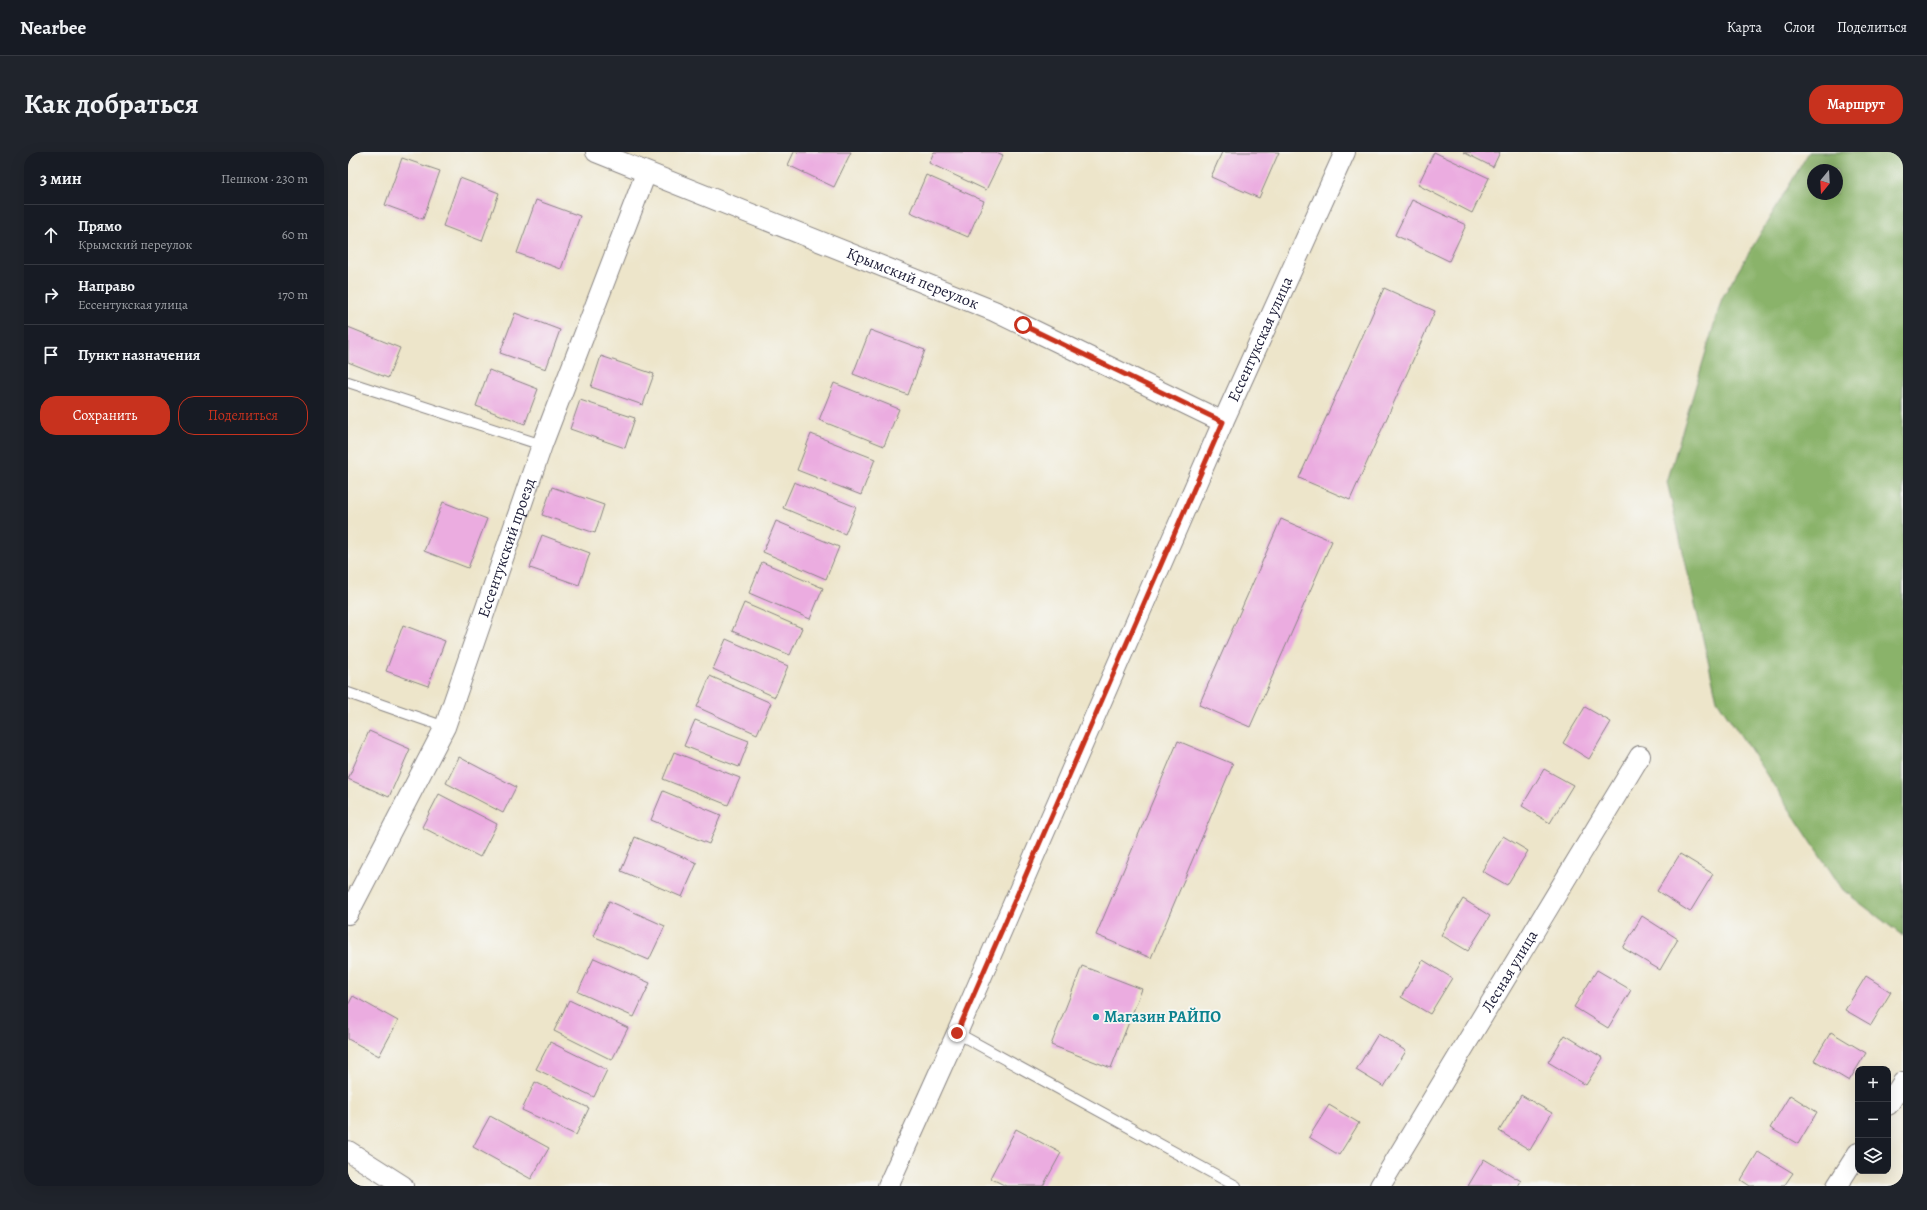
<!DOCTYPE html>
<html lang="ru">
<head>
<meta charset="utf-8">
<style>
  body { margin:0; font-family:Alegreya,serif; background:#20242c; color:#f1f3f6 }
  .controls { position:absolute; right:12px; bottom:12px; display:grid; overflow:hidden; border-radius:8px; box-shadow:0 4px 16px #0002 }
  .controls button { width:36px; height:36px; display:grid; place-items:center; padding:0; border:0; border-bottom:1px solid #363941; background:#171b24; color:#f1f3f6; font:20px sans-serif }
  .compass { position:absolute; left:1459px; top:12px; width:36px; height:36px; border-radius:50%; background:#171b24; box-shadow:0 4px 16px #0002; rotate:198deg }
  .stop { position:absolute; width:12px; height:12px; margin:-9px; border:3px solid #c8321e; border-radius:50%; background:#fff }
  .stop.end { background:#c8321e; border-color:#fff; box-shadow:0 1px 4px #0008 }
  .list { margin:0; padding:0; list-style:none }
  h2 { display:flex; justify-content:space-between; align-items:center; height:52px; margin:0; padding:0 16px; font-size:17px }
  h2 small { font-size:13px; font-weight:400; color:#9ea1a6 }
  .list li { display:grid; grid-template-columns:26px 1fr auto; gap:12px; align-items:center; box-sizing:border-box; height:60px; padding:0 16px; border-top:1px solid #363941 }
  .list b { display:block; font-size:15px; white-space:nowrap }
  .list p { margin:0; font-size:13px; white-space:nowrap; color:#9ea1a6 }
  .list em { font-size:13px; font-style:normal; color:#9ea1a6 }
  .actions { display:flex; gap:8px; padding:12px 16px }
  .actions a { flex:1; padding:9px 0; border:1px solid #c8321e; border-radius:16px; text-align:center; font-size:14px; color:#c8321e }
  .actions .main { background:#c8321e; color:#fff }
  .icon { flex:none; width:22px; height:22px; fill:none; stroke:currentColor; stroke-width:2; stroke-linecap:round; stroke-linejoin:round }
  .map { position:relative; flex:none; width:1555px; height:1034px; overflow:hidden; border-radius:16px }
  header { display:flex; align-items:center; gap:24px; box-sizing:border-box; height:56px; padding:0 20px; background:#171b24; border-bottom:1px solid #363941 }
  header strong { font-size:19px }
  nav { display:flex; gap:22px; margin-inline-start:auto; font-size:14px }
  .intro { display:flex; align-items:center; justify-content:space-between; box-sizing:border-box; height:96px; padding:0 24px }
  h1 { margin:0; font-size:28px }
  .button { padding:10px 18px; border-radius:16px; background:#c8321e; color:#fff; font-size:14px; font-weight:700 }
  main { display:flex; gap:24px; padding:0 24px }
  aside { flex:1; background:#171b24; border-radius:16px; box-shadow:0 4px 16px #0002 }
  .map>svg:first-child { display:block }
</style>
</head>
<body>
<header>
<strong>Nearbee</strong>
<nav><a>Карта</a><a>Слои</a><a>Поделиться</a></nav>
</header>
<div class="intro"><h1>Как добраться</h1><a class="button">Маршрут</a></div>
<main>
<aside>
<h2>3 мин<small>Пешком · 230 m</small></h2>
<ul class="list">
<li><svg class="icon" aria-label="ahead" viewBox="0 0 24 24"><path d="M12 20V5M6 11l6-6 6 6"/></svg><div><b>Прямо</b><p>Крымский переулок</p></div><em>60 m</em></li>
<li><svg class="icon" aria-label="right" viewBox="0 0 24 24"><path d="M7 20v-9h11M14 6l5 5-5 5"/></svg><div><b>Направо</b><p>Ессентукская улица</p></div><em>170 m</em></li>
<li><svg class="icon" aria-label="arrive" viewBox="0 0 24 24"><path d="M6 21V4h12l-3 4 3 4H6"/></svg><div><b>Пункт назначения</b></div></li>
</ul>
<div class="actions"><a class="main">Сохранить</a><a>Поделиться</a></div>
</aside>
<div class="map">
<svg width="1555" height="1034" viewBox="0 0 1555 1034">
  <rect width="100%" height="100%" fill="#f6f6f2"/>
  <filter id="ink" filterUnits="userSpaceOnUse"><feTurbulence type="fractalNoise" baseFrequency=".025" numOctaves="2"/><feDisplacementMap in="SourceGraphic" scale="8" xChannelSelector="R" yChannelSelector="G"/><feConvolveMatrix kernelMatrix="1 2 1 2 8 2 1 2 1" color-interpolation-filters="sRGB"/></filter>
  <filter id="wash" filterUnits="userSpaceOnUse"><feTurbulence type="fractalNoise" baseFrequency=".012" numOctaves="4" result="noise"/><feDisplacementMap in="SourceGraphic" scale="16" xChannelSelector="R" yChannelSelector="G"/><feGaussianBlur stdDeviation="0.9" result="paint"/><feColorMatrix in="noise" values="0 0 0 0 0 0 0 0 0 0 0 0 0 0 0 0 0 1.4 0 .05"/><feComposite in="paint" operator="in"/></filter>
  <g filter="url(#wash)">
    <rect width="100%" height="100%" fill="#ede5ca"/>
    <path fill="#8ab36a" stroke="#566a52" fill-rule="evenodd" d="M1461,0H1555V784L1495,738L1369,548L1319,330L1374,146ZM1465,18H1489V42H1465Z"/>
    <g id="blocks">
      <g fill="#ebace0">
        <polygon points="446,0 503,0 486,35 440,13"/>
        <polygon points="586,0 648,0 655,3 638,38 581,11"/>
        <polygon points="874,0 931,0 911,46 863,25"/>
        <polygon points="1086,0 1141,26 1124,61 1070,33"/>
        <polygon points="1115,0 1152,0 1145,15"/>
        <polygon points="54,6 92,19 75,67 37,53"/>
        <polygon points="578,23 636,49 620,85 562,60"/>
        <polygon points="112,26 151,41 134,89 95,74"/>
        <polygon points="188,48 232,64 213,117 169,101"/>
        <polygon points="1064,48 1118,73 1101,109 1047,83"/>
        <polygon points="1036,136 1087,159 1002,348 951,326"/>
        <polygon points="167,161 212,178 198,217 152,201"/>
        <polygon points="0,175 52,196 40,226 0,210"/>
        <polygon points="522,178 577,198 560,243 505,222"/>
        <polygon points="253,204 306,222 295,253 243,235"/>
        <polygon points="141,218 190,237 177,272 128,254"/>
        <polygon points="486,231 551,257 536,294 471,268"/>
        <polygon points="232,248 287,266 277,296 222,277"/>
        <polygon points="463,282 527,307 513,343 449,318"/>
        <polygon points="446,330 508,355 497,382 435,356"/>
        <polygon points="204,335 256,353 247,381 194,363"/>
        <polygon points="95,350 139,367 120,416 76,399"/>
        <polygon points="933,367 984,389 902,575 851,553"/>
        <polygon points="428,369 491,395 478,427 415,400"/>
        <polygon points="194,383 242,401 231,433 182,416"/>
        <polygon points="414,410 475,436 462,467 401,441"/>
        <polygon points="396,451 454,476 442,503 384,479"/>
        <polygon points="55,473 97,489 80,534 38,519"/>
        <polygon points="378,487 440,514 427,545 365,517"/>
        <polygon points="362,524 423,551 409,582 349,555"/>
        <polygon points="1237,555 1263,570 1241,607 1215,591"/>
        <polygon points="347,568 401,589 391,615 336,594"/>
        <polygon points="21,579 62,597 41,645 0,627"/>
        <polygon points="830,589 885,612 803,806 748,783"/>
        <polygon points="326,600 392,626 380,653 315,627"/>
        <polygon points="111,605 168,635 155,661 98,631"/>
        <polygon points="1196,617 1225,633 1202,671 1174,654"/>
        <polygon points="315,639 373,663 361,692 303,668"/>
        <polygon points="91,642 149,672 132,705 74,675"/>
        <polygon points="1155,684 1180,699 1159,733 1134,719"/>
        <polygon points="287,685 349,711 334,745 273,719"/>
        <polygon points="1332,702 1365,722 1342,760 1309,739"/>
        <polygon points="1115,747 1142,764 1120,799 1093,783"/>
        <polygon points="261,749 317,774 301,808 245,784"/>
        <polygon points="1294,764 1330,787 1312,818 1275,796"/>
        <polygon points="246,806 302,831 286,865 230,840"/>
        <polygon points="1075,808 1104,826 1082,862 1053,845"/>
        <polygon points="734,814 794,837 763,916 703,893"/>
        <polygon points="1249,818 1283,838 1260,876 1226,855"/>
        <polygon points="1518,824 1543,840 1523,873 1497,858"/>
        <polygon points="5,844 50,869 31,904 0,887 0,853"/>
        <polygon points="221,848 280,876 264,908 206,879"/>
        <polygon points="1483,880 1518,901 1501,929 1466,908"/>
        <polygon points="1030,882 1058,899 1036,935 1008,918"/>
        <polygon points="1217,883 1255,906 1238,933 1200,910"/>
        <polygon points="202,890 259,918 246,945 188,917"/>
        <polygon points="187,930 241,956 228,983 174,958"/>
        <polygon points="1173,943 1204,961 1182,998 1151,979"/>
        <polygon points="1442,943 1469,960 1450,992 1422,976"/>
        <polygon points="981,953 1011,971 991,1003 961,985"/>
        <polygon points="142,964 201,996 183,1027 125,995"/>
        <polygon points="668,977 713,1001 695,1034 658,1034 642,1026"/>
        <polygon points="1410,1000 1445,1021 1436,1034 1402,1034 1393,1028"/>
        <polygon points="1136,1007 1173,1029 1170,1034 1120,1034"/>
      </g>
    </g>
  </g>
  <g filter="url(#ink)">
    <use href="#blocks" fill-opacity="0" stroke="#888482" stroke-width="1"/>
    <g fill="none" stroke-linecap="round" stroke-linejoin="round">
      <g stroke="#888482" stroke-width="12">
        <g id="lane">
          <polyline points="0,230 194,293"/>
          <polyline points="0,541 97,575"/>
          <polyline points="609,881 888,1034"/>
        </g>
      </g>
      <g stroke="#888482" stroke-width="22">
        <g id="street">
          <path id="s1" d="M248,0L646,159L875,270"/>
          <path id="s2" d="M0,762L97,575L194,293L298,21"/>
          <polyline points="1540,953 1555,930"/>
          <polyline points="0,999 55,1034"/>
          <path id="s3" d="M540,1034L609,881L875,270L997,0"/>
          <path id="s4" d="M1032,1034L1292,604"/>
          <polyline points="1489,1034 1510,1001"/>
        </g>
      </g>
      <use href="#lane" stroke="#fff" stroke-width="10"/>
      <use href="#street" stroke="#fff" stroke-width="20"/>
    </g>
  </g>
  <g fill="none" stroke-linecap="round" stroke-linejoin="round" filter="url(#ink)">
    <polyline stroke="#c8321e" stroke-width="5" points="609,881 875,270 675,173"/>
  </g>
  <circle fill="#0f9aa8" stroke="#f6f6f2" stroke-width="1.5" cx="748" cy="865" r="4"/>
  <g text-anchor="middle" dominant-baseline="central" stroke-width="3.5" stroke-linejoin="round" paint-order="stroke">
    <g font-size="16" fill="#22223b" stroke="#f6f6f2">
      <text stroke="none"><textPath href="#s1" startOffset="341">Крымский переулок</textPath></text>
      <text stroke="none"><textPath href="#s3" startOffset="925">Ессентукская улица</textPath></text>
      <text stroke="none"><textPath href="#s2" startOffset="400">Ессентукский проезд</textPath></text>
      <text stroke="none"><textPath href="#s4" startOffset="251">Лесная улица</textPath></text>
    </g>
    <g font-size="16" font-weight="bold" fill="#0d838f" stroke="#f6f6f2" text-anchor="start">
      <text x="756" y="865">Магазин РАЙПО</text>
    </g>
  </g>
</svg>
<div class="controls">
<button>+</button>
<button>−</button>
<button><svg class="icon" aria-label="layers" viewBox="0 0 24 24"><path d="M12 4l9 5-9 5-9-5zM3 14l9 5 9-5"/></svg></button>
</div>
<svg class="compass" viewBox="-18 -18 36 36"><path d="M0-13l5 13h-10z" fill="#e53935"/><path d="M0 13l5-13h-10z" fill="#9ea1a6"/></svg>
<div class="stop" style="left:675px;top:173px"></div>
<div class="stop end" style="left:609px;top:881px"></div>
</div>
</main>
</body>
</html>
